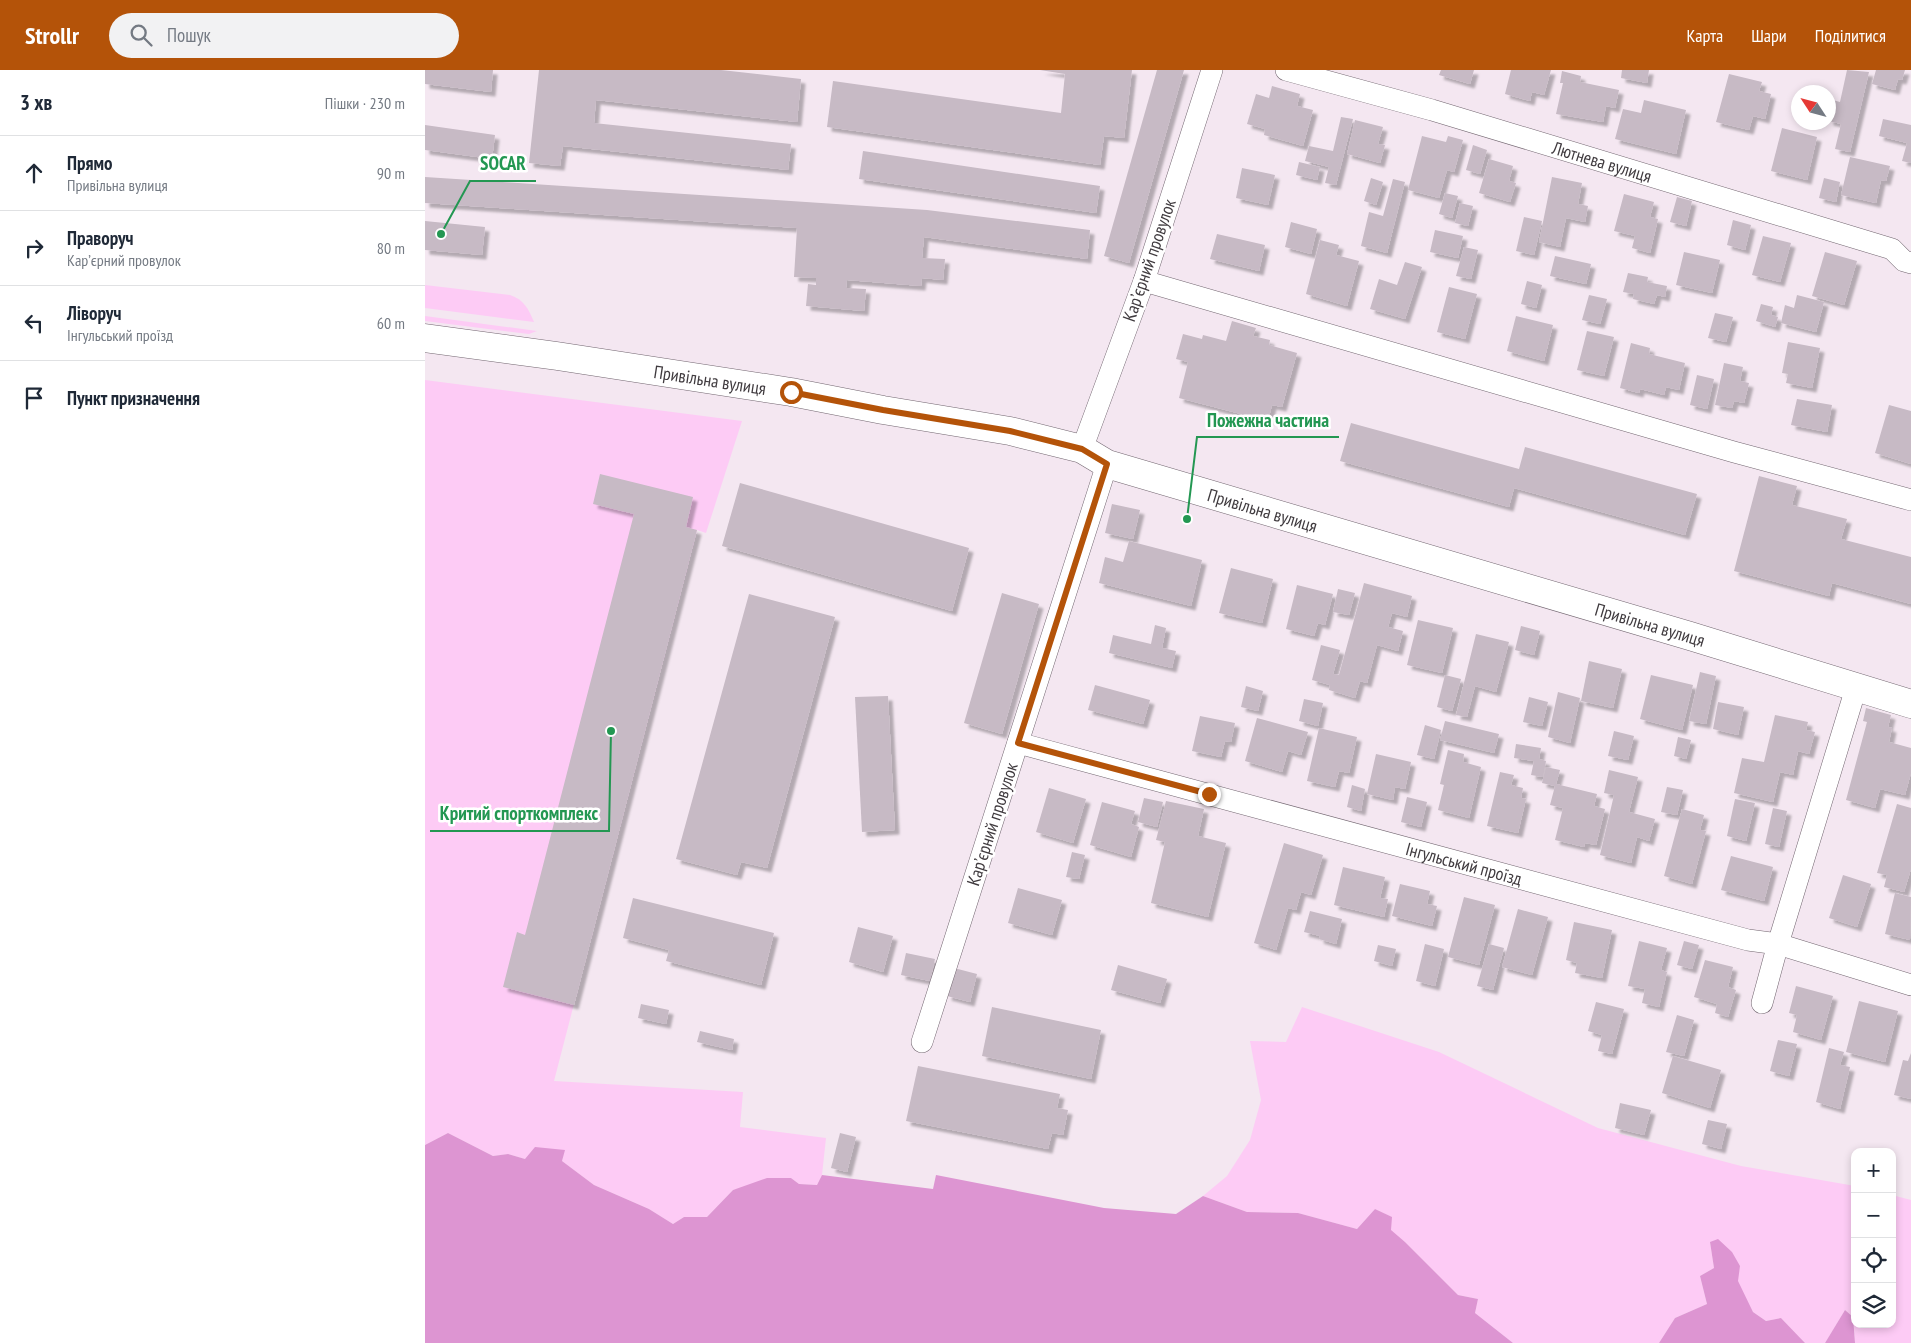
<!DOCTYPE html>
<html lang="uk">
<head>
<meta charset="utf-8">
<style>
  body { margin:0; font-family:"PT Sans Narrow",sans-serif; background:#f2f2f3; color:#1f2937 }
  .controls { position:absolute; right:15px; bottom:15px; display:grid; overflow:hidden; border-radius:10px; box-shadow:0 2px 8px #0003 }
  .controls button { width:45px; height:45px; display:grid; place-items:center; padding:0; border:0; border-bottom:1px solid #e0e1e3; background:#fff; color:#1f2937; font:25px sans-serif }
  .compass { position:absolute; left:1366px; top:15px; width:45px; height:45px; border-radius:50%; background:#fff; box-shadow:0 2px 8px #0003; rotate:306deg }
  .stop { position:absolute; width:15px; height:15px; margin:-11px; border:4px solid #b45309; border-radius:50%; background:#fff }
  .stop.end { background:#b45309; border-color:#fff; box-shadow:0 1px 5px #0008 }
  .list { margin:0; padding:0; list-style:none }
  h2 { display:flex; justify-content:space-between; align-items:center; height:65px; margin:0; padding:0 20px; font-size:21px }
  h2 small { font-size:16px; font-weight:400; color:#747a83 }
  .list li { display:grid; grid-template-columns:32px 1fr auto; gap:15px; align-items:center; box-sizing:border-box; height:75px; padding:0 20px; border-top:1px solid #e0e1e3 }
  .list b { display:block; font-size:19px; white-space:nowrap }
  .list p { margin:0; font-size:16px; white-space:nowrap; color:#747a83 }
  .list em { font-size:16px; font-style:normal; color:#747a83 }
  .icon { flex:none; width:28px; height:28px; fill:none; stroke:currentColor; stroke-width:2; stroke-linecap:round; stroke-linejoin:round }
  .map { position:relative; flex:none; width:1486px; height:1273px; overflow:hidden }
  header { display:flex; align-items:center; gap:30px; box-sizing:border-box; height:70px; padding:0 25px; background:#b45309; color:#fff }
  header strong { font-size:24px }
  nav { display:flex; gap:28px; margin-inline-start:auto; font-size:18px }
  .search { width:350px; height:45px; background:#f2f2f3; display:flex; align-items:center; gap:12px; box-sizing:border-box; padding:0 18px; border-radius:28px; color:#747a83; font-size:19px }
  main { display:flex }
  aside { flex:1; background:#fff }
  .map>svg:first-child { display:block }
</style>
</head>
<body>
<header>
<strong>Strollr</strong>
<div class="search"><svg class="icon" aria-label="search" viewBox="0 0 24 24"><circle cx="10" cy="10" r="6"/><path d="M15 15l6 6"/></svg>Пошук</div>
<nav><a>Карта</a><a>Шари</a><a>Поділитися</a></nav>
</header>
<main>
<aside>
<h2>3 хв<small>Пішки · 230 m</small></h2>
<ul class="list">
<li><svg class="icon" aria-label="ahead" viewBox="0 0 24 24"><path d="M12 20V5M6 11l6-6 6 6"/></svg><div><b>Прямо</b><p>Привільна вулиця</p></div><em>90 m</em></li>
<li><svg class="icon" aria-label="right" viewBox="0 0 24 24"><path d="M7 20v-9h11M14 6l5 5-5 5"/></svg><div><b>Праворуч</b><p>Карʼєрний провулок</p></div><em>80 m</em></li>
<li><svg class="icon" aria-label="left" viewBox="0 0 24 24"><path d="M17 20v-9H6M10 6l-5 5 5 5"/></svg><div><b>Ліворуч</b><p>Інгульський проїзд</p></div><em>60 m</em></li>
<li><svg class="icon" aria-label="arrive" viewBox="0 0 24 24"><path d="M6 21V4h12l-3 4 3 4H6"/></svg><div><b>Пункт призначення</b></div></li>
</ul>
</aside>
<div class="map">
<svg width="1486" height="1273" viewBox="0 0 1486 1273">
  <defs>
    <filter id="shadow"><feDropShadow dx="4.5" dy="4.5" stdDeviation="1" flood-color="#0004"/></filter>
  </defs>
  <rect width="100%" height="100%" fill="#f4e7f1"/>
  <g fill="#fdcbf5">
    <path d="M0,215L85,225C99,230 103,238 109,252L0,238Z"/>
    <polygon points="0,246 112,261 104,264 0,251"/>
    <polygon points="0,310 317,351 281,463 272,460 129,1011 318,1022 315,1057 401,1068 397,1105 392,1115 374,1114 366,1108 308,1120 282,1147 259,1147 248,1154 224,1139 169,1115 137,1091 139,1080 100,1089 83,1084 68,1086 23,1063 0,1075"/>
    <polygon points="877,937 1014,982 1173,1058 1316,1096 1430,1116 1430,1254 1467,1254 1467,1125 1486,1130 1486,1273 1430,1273 1428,1247 1420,1240 1400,1273 1380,1273 1356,1248 1341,1251 1328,1242 1312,1211 1315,1196 1285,1172 1289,1198 1275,1206 1282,1234 1250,1248 1234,1273 1088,1273 1050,1243 1053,1229 1033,1225 980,1172 965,1160 966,1147 950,1139 932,1159 873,1143 822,1142 778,1126 802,1106 825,1070 836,1030 825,971 861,972"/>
  </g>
  <g fill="#dd95d2">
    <polygon points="23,1063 68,1086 83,1084 100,1089 110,1077 140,1080 137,1091 169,1115 224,1139 248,1154 259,1147 282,1147 308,1120 342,1108 366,1108 374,1114 392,1115 397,1105 508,1119 511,1105 679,1138 751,1144 778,1126 822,1142 873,1143 932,1159 950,1139 967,1147 966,1160 980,1172 1033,1225 1053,1229 1050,1243 1088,1273 0,1273 0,1075"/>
    <polygon points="1293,1169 1307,1182 1315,1196 1313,1211 1328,1242 1341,1251 1356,1248 1380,1273 1234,1273 1250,1248 1282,1234 1275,1206 1289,1198 1285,1172"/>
    <polygon points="1420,1240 1428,1247 1430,1273 1400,1273"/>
  </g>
  <g fill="#c7bac5" filter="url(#shadow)">
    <polygon points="0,0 68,0 66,22 0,14"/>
    <polygon points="114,0 296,0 376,9 372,52 171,30 169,53 366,74 363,100 138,76 135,96 104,93"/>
    <polygon points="615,0 707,0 699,68 679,66 675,95 402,57 408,11 636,43 640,4"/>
    <polygon points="732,0 759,0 704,193 679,186"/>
    <polygon points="1016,0 1049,0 1045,14 1014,5"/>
    <polygon points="1086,0 1126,0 1119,25 1107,22 1105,31 1080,24"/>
    <polygon points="1197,0 1224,0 1222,13 1196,8"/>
    <polygon points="1422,0 1444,2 1425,82 1410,79 1416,54 1404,51 1404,29 1415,32"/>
    <polygon points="1451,0 1480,0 1477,10 1473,9 1470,20 1447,14"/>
    <polygon points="1137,1 1156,6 1155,12 1194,20 1190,38 1181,36 1178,52 1131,44 1138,13 1135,13"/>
    <polygon points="1304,4 1337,12 1334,21 1346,24 1340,49 1328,46 1324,60 1291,52"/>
    <polygon points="847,16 875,24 872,36 888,40 878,76 839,65 840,59 822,54 831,24 844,28"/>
    <polygon points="1219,30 1261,40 1251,84 1190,69 1198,39 1216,43"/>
    <polygon points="916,47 928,49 911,115 900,113 904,97 880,91 884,76 908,81"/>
    <polygon points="1458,49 1486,55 1486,93 1477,91 1482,73 1454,66"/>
    <polygon points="930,50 958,57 953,74 960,75 955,93 922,84"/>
    <polygon points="0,55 70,65 67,89 0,80"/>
    <polygon points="1357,58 1392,67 1382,110 1346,101"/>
    <polygon points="997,66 1021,72 1023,66 1038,70 1029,102 1022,100 1014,128 983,120"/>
    <polygon points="1048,75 1062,80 1055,104 1041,100"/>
    <polygon points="438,81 675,116 671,143 434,109"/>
    <polygon points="1425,87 1465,96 1461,111 1456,110 1451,133 1416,125"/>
    <polygon points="1064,89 1088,96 1084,111 1091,113 1085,132 1054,123"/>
    <polygon points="874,92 895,97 892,110 871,105"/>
    <polygon points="817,98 850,105 843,135 811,128"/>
    <polygon points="0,107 502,140 665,160 662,189 499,167 497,188 520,189 518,210 497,208 496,216 422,210 421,218 441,219 439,241 381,236 383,214 391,215 391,208 369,207 372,158 0,133"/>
    <polygon points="1127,107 1157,113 1153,134 1163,136 1160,152 1141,148 1135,177 1114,172"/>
    <polygon points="946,108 958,112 951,135 939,131"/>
    <polygon points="1399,108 1415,112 1411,132 1394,128"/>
    <polygon points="968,109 980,112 962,183 936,176 944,142 958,146"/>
    <polygon points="1020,123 1033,126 1027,148 1014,144"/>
    <polygon points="1199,124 1229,132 1225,147 1233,149 1225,183 1207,178 1210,166 1189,161"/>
    <polygon points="1252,127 1267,131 1261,156 1245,152"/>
    <polygon points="1035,133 1048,136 1043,156 1030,153"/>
    <polygon points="1099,147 1117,151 1109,185 1091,181"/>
    <polygon points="1308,150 1326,155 1320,180 1302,175"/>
    <polygon points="0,151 60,157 57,185 0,180"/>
    <polygon points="866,152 892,159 886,184 860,177"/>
    <polygon points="1010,160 1038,166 1033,188 1005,182"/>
    <polygon points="792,164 840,175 834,201 785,189"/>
    <polygon points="1338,166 1366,173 1355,212 1327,205"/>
    <polygon points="895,170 914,175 911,185 934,191 922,236 881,224"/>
    <polygon points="1039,177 1053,180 1046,209 1031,206"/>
    <polygon points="1259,182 1295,190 1287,223 1251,215"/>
    <polygon points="1400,182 1432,191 1419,235 1387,226"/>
    <polygon points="1130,186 1166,194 1161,214 1125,206"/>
    <polygon points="980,192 997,197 980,249 945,239 954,209 972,215"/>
    <polygon points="1203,203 1223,207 1222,212 1242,216 1240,227 1232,225 1229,234 1208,229 1209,224 1198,222"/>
    <polygon points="1102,211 1117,215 1111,238 1096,234"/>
    <polygon points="1024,217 1052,224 1040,269 1012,262"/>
    <polygon points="1164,225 1182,229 1175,254 1157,250"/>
    <polygon points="1372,225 1399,232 1391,262 1356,253 1360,235 1369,238"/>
    <polygon points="1336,234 1348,237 1346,245 1353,247 1350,257 1331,251"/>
    <polygon points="1290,243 1308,247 1301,272 1283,268"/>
    <polygon points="1091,246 1128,255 1119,291 1082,281"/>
    <polygon points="807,251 831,258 828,266 845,270 844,275 872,283 857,337 847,335 843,351 754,328 763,292 751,289 758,264 777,269 778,265 801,271"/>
    <polygon points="1162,261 1189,267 1179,306 1152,300"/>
    <polygon points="1363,272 1395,278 1387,318 1361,313 1363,304 1357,303"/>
    <polygon points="1206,273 1225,278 1224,284 1260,293 1254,320 1241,317 1239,325 1215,319 1214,323 1195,318"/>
    <polygon points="1299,293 1318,297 1315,311 1324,313 1319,333 1309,331 1307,338 1290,335"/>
    <polygon points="1272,305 1289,309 1282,339 1265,335"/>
    <polygon points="1372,329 1407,335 1402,362 1366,355"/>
    <polygon points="1464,335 1486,341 1486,394 1450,383"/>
    <polygon points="926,353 1094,399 1100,377 1272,424 1260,465 1089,418 1084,437 915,391"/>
    <polygon points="175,404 268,427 261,457 272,460 149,935 78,917 92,862 100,865 209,444 168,434"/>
    <polygon points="1334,406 1372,416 1367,435 1422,449 1416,469 1486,487 1486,534 1407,513 1404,526 1309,501"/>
    <polygon points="315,413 544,478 527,541 297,476"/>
    <polygon points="687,434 715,440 708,469 680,463"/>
    <polygon points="704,471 777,490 766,536 674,513 680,487 698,492"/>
    <polygon points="806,498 848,509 837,553 794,543"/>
    <polygon points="939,513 987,526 982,547 967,543 963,557 978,561 973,581 952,575 942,613 935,611 930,628 904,620 905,615 887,610 896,575 915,580 908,604 914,605"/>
    <polygon points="872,515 908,524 900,555 893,553 889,566 861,559"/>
    <polygon points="913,519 930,523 924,545 908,542"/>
    <polygon points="577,523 614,534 577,664 539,653"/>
    <polygon points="324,524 410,547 342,798 316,792 312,805 251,789"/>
    <polygon points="993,550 1028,558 1017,603 982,595"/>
    <polygon points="730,555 741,558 737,578 751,581 747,598 684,583 688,565 726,574"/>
    <polygon points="1096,556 1115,561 1109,585 1090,580"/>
    <polygon points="1051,564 1084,572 1071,622 1050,616 1042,647 1031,645"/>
    <polygon points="1164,591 1197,599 1188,638 1156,631"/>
    <polygon points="1275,602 1291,606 1281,654 1264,651"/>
    <polygon points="1020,605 1036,609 1027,641 1012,637"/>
    <polygon points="1226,605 1268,615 1257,660 1215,649"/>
    <polygon points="670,615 725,630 718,654 663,640"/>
    <polygon points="821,616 838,621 833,641 816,637"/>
    <polygon points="1133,622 1155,628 1145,673 1123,667"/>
    <polygon points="463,626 470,760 437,762 430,627"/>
    <polygon points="1104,627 1123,632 1117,656 1098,652"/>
    <polygon points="879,629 898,633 893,656 874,651"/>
    <polygon points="1293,632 1319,637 1313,665 1288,659"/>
    <polygon points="1441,638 1466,645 1463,657 1467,658 1464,672 1486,678 1486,703 1480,725 1455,719 1450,738 1421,730 1442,652 1438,651"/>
    <polygon points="1350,645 1383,652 1381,660 1390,662 1384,684 1373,681 1368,705 1355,702 1348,732 1309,723 1317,688 1339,692"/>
    <polygon points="775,646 810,653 806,672 800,671 796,687 767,681"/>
    <polygon points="832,648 883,662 876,685 863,681 857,702 820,691"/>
    <polygon points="1020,651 1074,664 1069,683 1015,670"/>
    <polygon points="1000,655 1016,660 1009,689 992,685"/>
    <polygon points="894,658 932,667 924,703 914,701 910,717 882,711"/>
    <polygon points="1189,661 1209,666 1203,690 1183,686"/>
    <polygon points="1253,667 1266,670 1261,689 1249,686"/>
    <polygon points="1091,674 1116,678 1114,689 1121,691 1118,707 1106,705 1109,691 1089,688"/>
    <polygon points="1023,680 1039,684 1038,692 1056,697 1044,748 1013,740 1019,715 1015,714"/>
    <polygon points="951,684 986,692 980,719 970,717 968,730 942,724"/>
    <polygon points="1121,697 1135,700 1131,714 1172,724 1169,736 1180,739 1171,775 1160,773 1159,777 1130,770 1138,738 1125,735 1130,716 1117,713"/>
    <polygon points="1184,700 1213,707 1204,742 1230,749 1224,771 1212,767 1206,793 1175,785 1189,725 1179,723"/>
    <polygon points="1075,702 1089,705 1086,715 1098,718 1096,728 1101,729 1093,763 1062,756"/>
    <polygon points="927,715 940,719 936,741 922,737"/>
    <polygon points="1242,717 1258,720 1252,745 1236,742"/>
    <polygon points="624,718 661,729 648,773 611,762"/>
    <polygon points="982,727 1002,732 996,757 976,752"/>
    <polygon points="719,728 738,732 732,757 713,752"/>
    <polygon points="1310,729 1330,733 1321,771 1302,766"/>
    <polygon points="741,731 779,739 773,766 801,773 783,847 726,833 740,772 731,770"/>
    <polygon points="677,732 710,741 706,754 714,757 706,787 665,775"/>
    <polygon points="1472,734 1486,738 1486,799 1479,822 1459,817 1462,805 1452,803"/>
    <polygon points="1348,738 1362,741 1354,777 1340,774"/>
    <polygon points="1257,739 1279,745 1275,760 1281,761 1267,814 1239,806"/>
    <polygon points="859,773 898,785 886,825 876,822 871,840 863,838 851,880 829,873"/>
    <polygon points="647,782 660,785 654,809 641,807"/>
    <polygon points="1306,786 1348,797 1339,831 1296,820"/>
    <polygon points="918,797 960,807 955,828 963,829 959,847 909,835"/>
    <polygon points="1418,805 1446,814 1432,857 1404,848"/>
    <polygon points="975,814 1005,821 1002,834 1012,836 1007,856 967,846"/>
    <polygon points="593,818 637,830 627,865 583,853"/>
    <polygon points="1470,823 1486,827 1485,870 1460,864"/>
    <polygon points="1039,827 1070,835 1054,895 1023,887"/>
    <polygon points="208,828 349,863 336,915 241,891 244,880 198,868"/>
    <polygon points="1093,839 1123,847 1107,905 1077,897"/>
    <polygon points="885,841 917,849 911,874 894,869 895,866 879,862"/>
    <polygon points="1149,852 1187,860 1177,908 1150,903 1152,893 1141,890"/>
    <polygon points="433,857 468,866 458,902 424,892"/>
    <polygon points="1214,871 1242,878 1236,900 1242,902 1234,937 1217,933 1220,919 1203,916"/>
    <polygon points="1259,871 1274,875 1267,899 1252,895"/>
    <polygon points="1000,874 1019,879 1010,916 991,911"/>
    <polygon points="1064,874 1079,878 1068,920 1052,916"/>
    <polygon points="953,875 971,879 967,896 949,891"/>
    <polygon points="481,883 510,889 505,911 476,905"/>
    <polygon points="1280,890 1308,897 1303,917 1311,920 1303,947 1290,943 1292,934 1269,927"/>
    <polygon points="693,895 742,909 735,933 686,920"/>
    <polygon points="529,898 552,904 545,932 522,926"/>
    <polygon points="1371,916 1408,926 1396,970 1368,962 1372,945 1364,943"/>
    <polygon points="1434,931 1473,941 1460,992 1421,982"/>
    <polygon points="1171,932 1199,939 1187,984 1173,981 1177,965 1163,961"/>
    <polygon points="216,934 244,940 241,954 213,948"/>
    <polygon points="567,937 676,960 666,1009 557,986"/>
    <polygon points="1252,945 1269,950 1259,986 1241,982"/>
    <polygon points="275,961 309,969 307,980 272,972"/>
    <polygon points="1353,970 1372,974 1364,1006 1345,1001"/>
    <polygon points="1404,978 1419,982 1415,995 1425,997 1415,1039 1391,1032"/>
    <polygon points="1486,983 1486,1029 1469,1025 1478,990 1483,991"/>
    <polygon points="1248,986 1296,1000 1285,1038 1237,1023"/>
    <polygon points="493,996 635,1024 632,1038 643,1040 638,1065 627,1063 623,1079 481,1051"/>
    <polygon points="1195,1033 1226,1040 1219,1065 1190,1058"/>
    <polygon points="1283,1050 1302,1054 1296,1079 1277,1074"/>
    <polygon points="415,1063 431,1067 422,1102 406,1098"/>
  </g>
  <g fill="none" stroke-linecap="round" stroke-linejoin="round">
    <g stroke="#726670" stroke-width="22">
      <g id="street">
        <path id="s1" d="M861,0L1007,40L1467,179L1479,191L1486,193"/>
        <polyline points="719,211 1309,382 1486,430"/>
        <polyline points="657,379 719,211 787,0"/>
        <path id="s2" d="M593,673L1323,870L1353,874L1486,915"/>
        <polyline points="1337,933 1353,874 1431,618"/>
        <polyline points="497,972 682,394"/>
      </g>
    </g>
    <g stroke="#726670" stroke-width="29">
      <g id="secondary">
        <path id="s3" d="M0,268L132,286L366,322L458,340L585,361L657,379L682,394L1265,566L1486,634"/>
      </g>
    </g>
    <use href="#street" stroke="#fff" stroke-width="21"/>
    <use href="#secondary" stroke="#fff" stroke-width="28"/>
  </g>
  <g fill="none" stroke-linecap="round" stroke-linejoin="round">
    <polyline stroke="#b45309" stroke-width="6" points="366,322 458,340 585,361 657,379 682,394 593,673 784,724"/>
  </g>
  <g text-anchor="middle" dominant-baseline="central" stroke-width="5" stroke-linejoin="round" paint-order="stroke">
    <g font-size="18" fill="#403b3f" stroke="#fff">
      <text stroke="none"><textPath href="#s1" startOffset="329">Лютнева вулиця</textPath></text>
      <text transform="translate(724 190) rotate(-71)">Карʼєрний провулок</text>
      <text stroke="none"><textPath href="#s3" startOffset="288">Привільна вулиця</textPath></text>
      <text stroke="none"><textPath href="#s3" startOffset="858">Привільна вулиця</textPath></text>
      <text stroke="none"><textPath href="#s3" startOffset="1262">Привільна вулиця</textPath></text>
      <text transform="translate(567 754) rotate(-72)">Карʼєрний провулок</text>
      <text stroke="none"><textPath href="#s2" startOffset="462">Інгульський проїзд</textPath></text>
    </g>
  </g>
  <path fill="none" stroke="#239752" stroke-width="2" d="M16 164L45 111H111M762 449L772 367H914M186 661L184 761H5"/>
  <g fill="#239752" stroke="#fff" stroke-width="2">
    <circle cx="16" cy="164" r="5"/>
    <circle cx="762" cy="449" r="5"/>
    <circle cx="186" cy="661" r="5"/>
  </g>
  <g font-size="19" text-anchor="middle" font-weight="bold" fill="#239752" stroke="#fff" stroke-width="5" stroke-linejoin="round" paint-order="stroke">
    <text x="78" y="100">SOCAR</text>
    <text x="843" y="357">Пожежна частина</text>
    <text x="94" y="750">Критий спорткомплекс</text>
  </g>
</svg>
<div class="controls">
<button>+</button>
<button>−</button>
<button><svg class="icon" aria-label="locate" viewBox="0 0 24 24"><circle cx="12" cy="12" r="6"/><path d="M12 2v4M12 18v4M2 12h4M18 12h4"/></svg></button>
<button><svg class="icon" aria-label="layers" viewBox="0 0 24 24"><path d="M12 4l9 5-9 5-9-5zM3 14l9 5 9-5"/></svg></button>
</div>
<svg class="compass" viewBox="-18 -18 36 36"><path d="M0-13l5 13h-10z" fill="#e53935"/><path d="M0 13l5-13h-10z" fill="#747a83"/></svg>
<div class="stop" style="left:366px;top:322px"></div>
<div class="stop end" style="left:784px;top:724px"></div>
</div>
</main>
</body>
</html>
